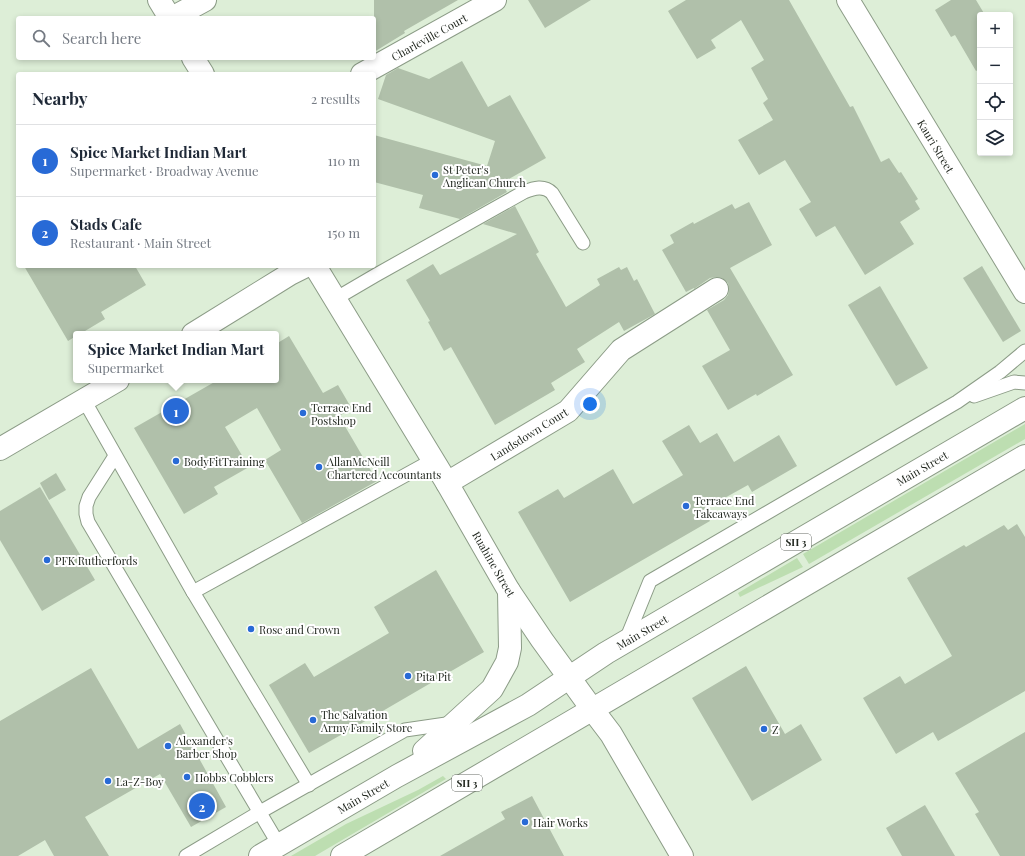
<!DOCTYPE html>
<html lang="en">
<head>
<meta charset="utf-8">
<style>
  body { margin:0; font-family:"Playfair Display",serif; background:#f2f2f3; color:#1f2937 }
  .controls { position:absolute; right:12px; top:12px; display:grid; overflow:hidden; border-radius:4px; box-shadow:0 2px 6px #0003 }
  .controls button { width:36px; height:36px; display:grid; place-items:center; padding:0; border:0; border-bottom:1px solid #e0e1e3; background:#fff; color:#1f2937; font:20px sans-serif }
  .you { position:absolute; left:590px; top:404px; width:14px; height:14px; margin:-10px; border:3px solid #fff; border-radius:50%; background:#1a73e8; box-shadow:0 0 0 6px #1a73e833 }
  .badge { display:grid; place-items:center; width:26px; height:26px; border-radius:50%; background:#286ad6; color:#fff; font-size:13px; font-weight:700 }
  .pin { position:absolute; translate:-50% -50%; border:2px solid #fff; box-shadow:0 1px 4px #0006 }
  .popup { position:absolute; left:73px; top:331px; width:206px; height:52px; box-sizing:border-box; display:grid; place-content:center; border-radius:4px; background:#fff; filter:drop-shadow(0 1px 3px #0005); font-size:13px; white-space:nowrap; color:#747a83 }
  .popup b { font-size:15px; color:#1f2937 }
  .popup::after { content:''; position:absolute; left:50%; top:100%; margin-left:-8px; border:8px solid transparent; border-top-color:#fff }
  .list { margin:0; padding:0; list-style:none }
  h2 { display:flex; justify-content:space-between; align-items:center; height:52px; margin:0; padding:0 16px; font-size:17px }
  h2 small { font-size:13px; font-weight:400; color:#747a83 }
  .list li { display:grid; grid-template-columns:26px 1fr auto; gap:12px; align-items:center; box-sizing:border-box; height:72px; padding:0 16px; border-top:1px solid #e0e1e3 }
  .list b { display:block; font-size:15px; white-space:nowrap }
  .list p { margin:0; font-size:13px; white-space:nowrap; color:#747a83 }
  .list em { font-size:13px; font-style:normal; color:#747a83 }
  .icon { flex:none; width:22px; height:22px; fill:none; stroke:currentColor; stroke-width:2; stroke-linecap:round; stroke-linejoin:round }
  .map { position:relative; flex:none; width:1025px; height:856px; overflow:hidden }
  .search { position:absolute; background:#fff; box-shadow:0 2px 6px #0003; left:16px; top:16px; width:360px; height:44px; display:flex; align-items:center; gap:10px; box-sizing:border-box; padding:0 14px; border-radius:4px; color:#747a83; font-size:15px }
  .panel { position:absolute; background:#fff; box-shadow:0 2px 6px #0003; left:16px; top:72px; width:360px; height:196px; border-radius:4px }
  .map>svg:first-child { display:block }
</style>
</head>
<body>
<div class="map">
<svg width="1025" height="856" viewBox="0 0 1025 856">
  <rect width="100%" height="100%" fill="#ddeed7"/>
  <g fill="#bddeb1">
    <polygon points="1025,424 1025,439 809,564 803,554"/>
    <polygon points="797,558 803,567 758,588 740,597 738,593"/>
    <polygon points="443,776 446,779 315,856 291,856 346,824 418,790"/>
  </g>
  <g fill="#b0c0aa">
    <polygon points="374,0 458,0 404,31 405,33 374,52"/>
    <polygon points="528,0 591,0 545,28"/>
    <polygon points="686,0 789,0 850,107 853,106 881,162 889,158 899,173 901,172 918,199 915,201 920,209 900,222 914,244 865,275 835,226 816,237 799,209 811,202 785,160 759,175 738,140 773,120 763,103 768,99 751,68 764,60 741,20 711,40 716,48 697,59 668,11"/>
    <polygon points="951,0 976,0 985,15 980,15 980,69 976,71 955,35 951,37 935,10"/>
    <polygon points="462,61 488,107 510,95 546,158 502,183 507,192 460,219 419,208 423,195 374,182 374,135 487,166 495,141 378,99 386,75 398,68 429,79"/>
    <polygon points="749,202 772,245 730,268 793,375 757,396 756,394 728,410 702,366 730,350 707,310 724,300 728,295 729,289 728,283 722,278 716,277 710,278 694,289 694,288 686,292 662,250 674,243 670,235 693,222 694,224 732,204 735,209"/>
    <polygon points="515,206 539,252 536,254 566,307 600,285 597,279 619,267 621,270 627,267 634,281 637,279 655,314 624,331 619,322 577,349 585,362 551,383 555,390 495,425 451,347 444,351 428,322 430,321 406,280 433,264 440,275 517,234 483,224"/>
    <polygon points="24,266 135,266 146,285 101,312 105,319 80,334 76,334 76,336 68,341"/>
    <polygon points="982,266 1021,331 1003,342 963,278"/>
    <polygon points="880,286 928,368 896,386 848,305"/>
    <polygon points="289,336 323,393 338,385 352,409 339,416 377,481 302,523 265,460 281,450 257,408 225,427 249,467 214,487 218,494 184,514 134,428 218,380 276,380 276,344"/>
    <polygon points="689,425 700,443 717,433 734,462 779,435 797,466 752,492 748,485 703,510 710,521 570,602 518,512 558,489 564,498 613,469 633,504 683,475 662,441"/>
    <polygon points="56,473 66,490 49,500 40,483"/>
    <polygon points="40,487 95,580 42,611 0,540 0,511"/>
    <polygon points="1017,524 1025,537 1025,691 938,741 933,732 896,754 863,698 900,676 905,684 952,656 907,578 964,545 966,547 1004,525 1008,530"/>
    <polygon points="436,570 484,652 369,719 309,753 269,685 305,663 314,677 389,633 374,607"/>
    <polygon points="746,666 785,734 801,724 822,760 752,801 692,698"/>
    <polygon points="91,668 138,749 180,724 226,807 191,827 160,774 85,817 109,856 54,856 45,840 18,856 0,856 0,721"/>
    <polygon points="1025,732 1025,856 1000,856 975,814 979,812 955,773"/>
    <polygon points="532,796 564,856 440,856 505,819 501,812"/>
    <polygon points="925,805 955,856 902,856 886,828"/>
  </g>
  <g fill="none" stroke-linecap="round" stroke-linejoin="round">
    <g stroke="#8c9c87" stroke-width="15">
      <g id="lane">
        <path d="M335,299L376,275L524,192C534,188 544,185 552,193L583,243"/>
        <polyline points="974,396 1014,382 1025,383"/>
        <polyline points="84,400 193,592 309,785"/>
        <polyline points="115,456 89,497 86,506 86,514 88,522 279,845"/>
        <polyline points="193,592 433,460"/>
        <polyline points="626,640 650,581 957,402 1000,372 1025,351"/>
        <polyline points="186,856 260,812 405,730 453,723"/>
      </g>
    </g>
    <g stroke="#8c9c87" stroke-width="24">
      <g id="street">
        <polyline points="848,0 1025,292"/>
        <polyline points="172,18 205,0"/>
        <polyline points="362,74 495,0"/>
        <polyline points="193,334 290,274 306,266"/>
        <polyline points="0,449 118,380"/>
        <polyline points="447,483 568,411 621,350 717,289"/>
      </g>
    </g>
    <g stroke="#8c9c87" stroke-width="24">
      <g id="secondary">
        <polyline points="159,0 170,18"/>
        <polyline points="193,58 203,74"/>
        <polyline points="315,266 447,483 509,591 542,640 592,709 611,734 682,856"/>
      </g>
    </g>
    <g stroke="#8c9c87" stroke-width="24">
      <g id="highway">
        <polyline points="424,751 492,689 507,662 510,648 509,591"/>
        <polyline points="260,856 397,776 528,705 606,653 1025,408"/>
        <polyline points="342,856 1025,456"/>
      </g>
    </g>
    <use href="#lane" stroke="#fff" stroke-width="13"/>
    <use href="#street" stroke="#fff" stroke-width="22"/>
    <use href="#secondary" stroke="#fff" stroke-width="22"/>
    <use href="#highway" stroke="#fff" stroke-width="22"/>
  </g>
  <g fill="#286ad6" stroke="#fff" stroke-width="1.5">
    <circle cx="435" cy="175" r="4"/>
    <circle cx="303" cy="413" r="4"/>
    <circle cx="176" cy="461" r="4"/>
    <circle cx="319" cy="467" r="4"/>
    <circle cx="686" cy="506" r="4"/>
    <circle cx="47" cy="560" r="4"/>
    <circle cx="251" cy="629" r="4"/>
    <circle cx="408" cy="676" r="4"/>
    <circle cx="313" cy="720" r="4"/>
    <circle cx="764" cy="729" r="4"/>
    <circle cx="168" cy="746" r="4"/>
    <circle cx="187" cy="777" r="4"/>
    <circle cx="108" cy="781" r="4"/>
    <circle cx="525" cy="822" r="4"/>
  </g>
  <g text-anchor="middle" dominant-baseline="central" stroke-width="4" stroke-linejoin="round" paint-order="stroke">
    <g fill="#fff" stroke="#646863" stroke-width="1">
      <rect x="781" y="534" width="30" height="16" rx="3"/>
      <rect x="452" y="775" width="30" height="16" rx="3"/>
    </g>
    <g font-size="10" font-weight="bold" fill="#222820">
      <text x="796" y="542">SH 3</text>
      <text x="467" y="783">SH 3</text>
    </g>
    <g font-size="11" fill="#222820" stroke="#fff">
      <text transform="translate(429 37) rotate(-29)">Charleville Court</text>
      <text transform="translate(936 146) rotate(59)">Kauri Street</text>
      <text transform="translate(529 434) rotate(-32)">Landsdown Court</text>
      <text transform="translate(922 468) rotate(-30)">Main Street</text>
      <text transform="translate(494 564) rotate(60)">Ruahine Street</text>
      <text transform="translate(642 632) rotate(-30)">Main Street</text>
      <text transform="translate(363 796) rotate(-30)">Main Street</text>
    </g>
    <g font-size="11" fill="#222820" stroke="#fff" text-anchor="start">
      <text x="443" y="169">St Peter's<tspan x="443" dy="13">Anglican Church</tspan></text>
      <text x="311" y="407">Terrace End<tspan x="311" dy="13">Postshop</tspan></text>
      <text x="184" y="461">BodyFitTraining</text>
      <text x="327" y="461">AllanMcNeill<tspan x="327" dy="13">Chartered Accountants</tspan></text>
      <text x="694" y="500">Terrace End<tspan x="694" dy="13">Takeaways</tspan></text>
      <text x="55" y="560">PFK Rutherfords</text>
      <text x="259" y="629">Rose and Crown</text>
      <text x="416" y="676">Pita Pit</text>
      <text x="321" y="714">The Salvation<tspan x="321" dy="13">Army Family Store</tspan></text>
      <text x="772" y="729">Z</text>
      <text x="176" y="740">Alexander's<tspan x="176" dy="13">Barber Shop</tspan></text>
      <text x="195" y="777">Hobbs Cobblers</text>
      <text x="116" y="781">La-Z-Boy</text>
      <text x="533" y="822">Hair Works</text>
    </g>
  </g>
</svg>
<div class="controls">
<button>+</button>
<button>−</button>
<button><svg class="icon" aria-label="locate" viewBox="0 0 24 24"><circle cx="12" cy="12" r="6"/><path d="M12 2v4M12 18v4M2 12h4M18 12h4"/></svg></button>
<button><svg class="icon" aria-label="layers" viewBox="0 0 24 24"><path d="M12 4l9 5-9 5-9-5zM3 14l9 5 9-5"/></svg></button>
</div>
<div class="you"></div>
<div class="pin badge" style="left:176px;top:411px">1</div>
<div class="popup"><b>Spice Market Indian Mart</b>Supermarket</div>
<div class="pin badge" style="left:202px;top:806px">2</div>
<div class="search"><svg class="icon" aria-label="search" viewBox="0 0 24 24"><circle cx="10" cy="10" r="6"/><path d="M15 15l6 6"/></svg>Search here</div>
<section class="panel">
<h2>Nearby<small>2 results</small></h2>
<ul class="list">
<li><span class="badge">1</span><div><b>Spice Market Indian Mart</b><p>Supermarket · Broadway Avenue</p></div><em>110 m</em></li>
<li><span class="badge">2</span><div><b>Stads Cafe</b><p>Restaurant · Main Street</p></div><em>150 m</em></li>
</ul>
</section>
</div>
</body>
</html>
